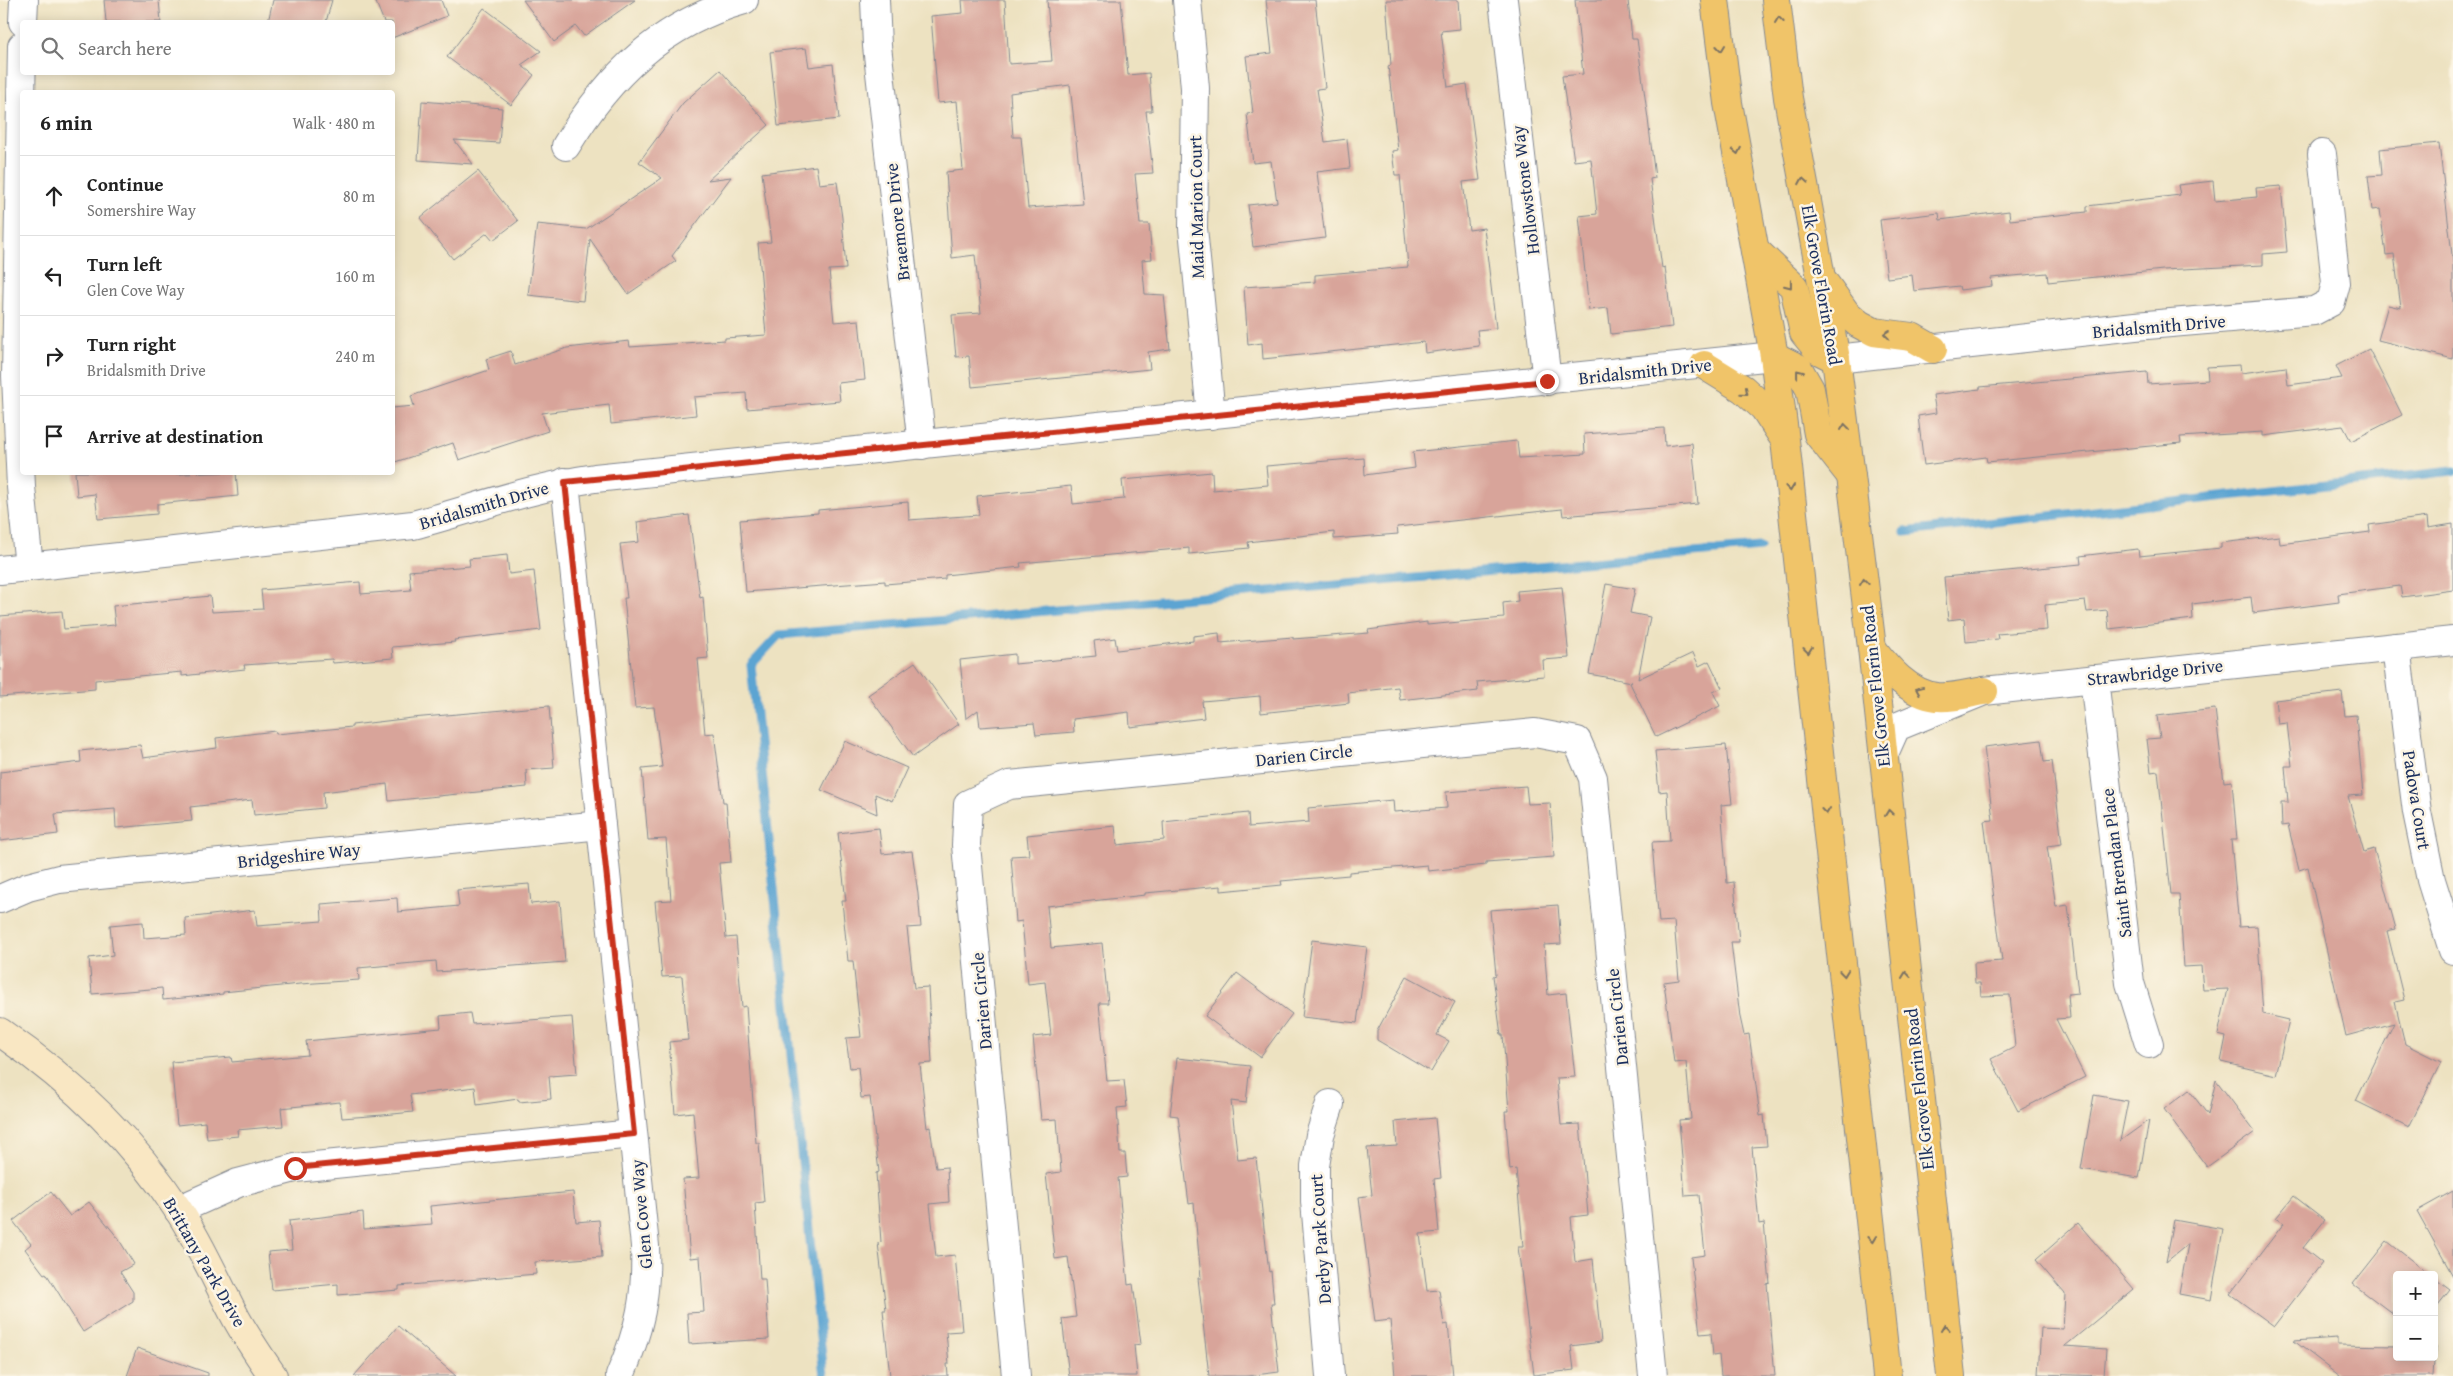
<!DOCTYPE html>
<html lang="en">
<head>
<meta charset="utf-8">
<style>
  body { margin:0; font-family:"Gentium Book Plus",serif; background:#f2f2f2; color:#222 }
  .controls { position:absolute; right:15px; bottom:15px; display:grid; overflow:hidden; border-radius:5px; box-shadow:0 2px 12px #0003 }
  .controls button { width:45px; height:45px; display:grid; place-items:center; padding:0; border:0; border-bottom:1px solid #e0e0e0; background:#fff; color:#222; font:25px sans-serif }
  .stop { position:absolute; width:15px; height:15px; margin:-11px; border:4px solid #c8321e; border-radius:50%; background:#fff }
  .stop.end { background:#c8321e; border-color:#fff; box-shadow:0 1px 5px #0008 }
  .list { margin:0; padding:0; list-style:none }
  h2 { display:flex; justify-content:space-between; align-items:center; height:65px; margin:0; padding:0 20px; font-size:21px }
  h2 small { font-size:16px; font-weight:400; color:#767676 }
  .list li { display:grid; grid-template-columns:32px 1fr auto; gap:15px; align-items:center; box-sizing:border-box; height:80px; padding:0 20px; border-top:1px solid #e0e0e0 }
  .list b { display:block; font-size:19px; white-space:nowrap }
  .list p { margin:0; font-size:16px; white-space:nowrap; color:#767676 }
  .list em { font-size:16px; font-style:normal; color:#767676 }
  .icon { flex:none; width:28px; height:28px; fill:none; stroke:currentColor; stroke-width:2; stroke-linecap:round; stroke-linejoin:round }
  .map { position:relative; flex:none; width:2453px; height:1376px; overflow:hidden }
  .search { position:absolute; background:#fff; box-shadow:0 2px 12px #0003; left:20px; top:20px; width:375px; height:55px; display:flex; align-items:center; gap:12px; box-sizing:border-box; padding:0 18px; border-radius:5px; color:#767676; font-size:19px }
  .panel { position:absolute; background:#fff; box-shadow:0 2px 12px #0003; left:20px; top:90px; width:375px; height:385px; border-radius:5px }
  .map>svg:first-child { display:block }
</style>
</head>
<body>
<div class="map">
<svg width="2453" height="1376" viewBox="0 0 2453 1376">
  <rect width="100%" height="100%" fill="#fcf5e5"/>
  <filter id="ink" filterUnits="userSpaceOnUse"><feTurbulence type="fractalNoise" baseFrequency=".02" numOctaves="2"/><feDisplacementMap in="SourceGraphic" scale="10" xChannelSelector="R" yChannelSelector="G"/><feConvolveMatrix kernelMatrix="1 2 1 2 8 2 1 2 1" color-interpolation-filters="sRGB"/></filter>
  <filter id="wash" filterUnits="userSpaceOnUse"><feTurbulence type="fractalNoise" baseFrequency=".0096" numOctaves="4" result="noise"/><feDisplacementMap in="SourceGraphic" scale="20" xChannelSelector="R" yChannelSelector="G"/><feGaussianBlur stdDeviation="1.12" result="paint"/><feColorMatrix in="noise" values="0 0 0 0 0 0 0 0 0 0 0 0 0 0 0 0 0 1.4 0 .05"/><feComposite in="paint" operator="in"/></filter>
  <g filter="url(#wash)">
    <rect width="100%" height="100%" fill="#ede2c1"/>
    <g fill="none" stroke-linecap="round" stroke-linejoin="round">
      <g stroke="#5ba4d2" stroke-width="9">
        <polyline points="1905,532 2453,471"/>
        <polyline points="824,1376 751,665 779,635 1760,547"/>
      </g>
    </g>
    <g id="blocks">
      <g fill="#d8a49a" fill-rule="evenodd">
        <polygon points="104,0 159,0 161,22 106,22"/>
        <polygon points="273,0 332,0 326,22 268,22"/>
        <polygon points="375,0 441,0 447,16 392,38 392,22 384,22"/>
        <polygon points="523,0 635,0 584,36 576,26 554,42"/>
        <path d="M962,0H1005L1009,64L1052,61L1047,0H1121L1128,75L1149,73L1152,111H1146L1153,173L1135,174L1140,224H1149L1152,259L1142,260L1145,294L1164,295L1170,349L1148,352L1150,369L972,387L969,356L956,357L952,315L981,313L975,255L952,258L946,172L963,170L957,101L938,103L931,16L963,13ZM1070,85L1083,204L1028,208L1021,137H1013L1010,93Z"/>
        <polygon points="1266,0 1315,0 1325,88 1317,89 1325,142 1347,139 1350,168 1317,172 1325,238 1253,247 1248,205 1277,202 1271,161 1253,163 1247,114 1253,113 1246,56 1272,53"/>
        <polygon points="1386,0 1458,0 1460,29 1441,31 1448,87 1467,84 1480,180 1463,182 1469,230 1484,228 1496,328 1477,330 1479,346 1425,353 1424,342 1263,359 1262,343 1248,345 1244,287 1315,282 1315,275 1408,267 1400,175 1395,175 1392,151 1398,150 1388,66 1391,65"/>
        <polygon points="1575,0 1628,0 1632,39 1637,39 1648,119 1655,178 1650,179 1662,268 1665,267 1672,327 1611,334 1608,308 1589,310 1579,216 1597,214 1591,159 1574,161 1562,76 1583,74"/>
        <polygon points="484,8 541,51 521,65 534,75 511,105 447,57"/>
        <polygon points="806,48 809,67 833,64 839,119 778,126 770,52"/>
        <polygon points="720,70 769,125 708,180 731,177 672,256 676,261 628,294 590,239 583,301 528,295 537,224 586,229 662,178 639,162 683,103"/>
        <polygon points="422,101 502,108 499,143 454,140 473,164 418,160"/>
        <polygon points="2439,143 2453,263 2453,359 2378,340 2388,305 2401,308 2394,254 2386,255 2380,209 2372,210 2368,176 2382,175 2380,149"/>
        <polygon points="816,166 819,184 837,182 842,218 846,269 829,270 834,322 859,320 865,380 838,383 840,401 747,409 746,393 694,397 696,415 611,424 609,405 542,413 548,431 459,460 453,443 392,463 392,408 414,406 411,396 489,370 486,359 511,351 515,365 567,348 629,341 630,347 725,340 725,338 766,335 758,243 771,242 762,173"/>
        <polygon points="478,171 518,221 493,240 487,233 453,259 420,218"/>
        <polygon points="2213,181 2215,201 2257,197 2256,188 2281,186 2287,252 2263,254 2263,265 2163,270 2048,282 2047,273 1991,278 1992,286 1960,290 1959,286 1914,291 1912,275 1887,278 1880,220 1939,213 1940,220 2009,211 2010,220 2087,212 2087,206 2180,195 2178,185"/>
        <polygon points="2369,349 2402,415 2351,441 2343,426 2263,436 2263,432 2180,437 2181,443 1987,462 1986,457 1924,465 1918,416 1936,413 1933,395 1980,389 1980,387 2147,372 2148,384 2208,380 2207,367 2240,365 2241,373 2286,367 2288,385 2342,378 2336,366"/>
        <polygon points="1664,428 1665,446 1692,443 1698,504 1563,516 1562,509 1397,527 1398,534 1334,539 1334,532 1248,542 1249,548 1189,554 1189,548 1020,563 1021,567 945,575 945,579 885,584 885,581 746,592 740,520 818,513 818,510 908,502 909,520 979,515 977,496 1071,486 1073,504 1124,499 1122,480 1212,472 1213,490 1268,485 1266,466 1364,458 1365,475 1415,468 1413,452 1517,441 1519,458 1585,454 1584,434"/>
        <polygon points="75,472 154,472 154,475 236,472 238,496 157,504 157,514 98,519 95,494 77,496"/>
        <polygon points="689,515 700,598 703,597 708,658 698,659 705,734 714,733 723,802 726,802 731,862 719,863 726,938 736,937 742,1007 746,1006 756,1143 759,1143 764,1202 755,1203 760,1279 765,1279 769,1339 689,1344 687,1313 704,1312 700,1257 690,1258 683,1179 699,1178 693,1112 675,1114 669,1042 688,1040 682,976 662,977 655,901 671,900 666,839 648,840 642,769 662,767 654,707 635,708 624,598 627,598 620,544 639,542 637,522"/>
        <polygon points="2427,517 2428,528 2453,524 2453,590 2402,597 2400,586 2338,594 2339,602 2253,613 2251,597 2192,604 2193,619 2109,629 2107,610 2087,612 2085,601 2045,605 2047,630 1997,634 1998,639 1966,642 1964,618 1948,620 1944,577 2081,564 2080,556 2138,549 2139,556 2221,548 2221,543 2279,536 2280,544 2370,532 2369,525"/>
        <polygon points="507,555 509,574 534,571 541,630 454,640 455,642 392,647 393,658 333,663 332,659 244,665 245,669 182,676 182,672 95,680 95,689 0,697 0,616 62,611 64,629 115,625 113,606 210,596 212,612 263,609 261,590 360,582 361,594 411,590 409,571 470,566 469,559"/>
        <polygon points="1606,584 1635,589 1630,613 1650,617 1638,679 1693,653 1699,666 1709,661 1722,688 1713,692 1720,706 1656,737 1630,683 1632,682 1589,674"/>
        <polygon points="1562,587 1569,658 1543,660 1544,676 1477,682 1478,691 1400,700 1398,687 1348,693 1349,703 1261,713 1260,696 1202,701 1204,718 1130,727 1129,712 1073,719 1074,732 1036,735 1034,723 980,727 978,710 966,719 960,660 1015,654 1015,664 1096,656 1094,641 1115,638 1117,650 1193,641 1193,636 1219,633 1220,643 1293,637 1293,639 1369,633 1368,630 1427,622 1427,625 1504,618 1503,603 1518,601 1517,591"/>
        <polygon points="915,662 959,724 913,757 868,695"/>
        <polygon points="2342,692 2345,716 2356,715 2363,795 2348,796 2364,852 2374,849 2396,929 2387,931 2404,1000 2395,1002 2405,1044 2441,1062 2409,1127 2356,1101 2394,1023 2346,1036 2308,867 2299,870 2288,825 2282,826 2281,802 2288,802 2285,766 2292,766 2287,723 2278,724 2275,700"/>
        <polygon points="549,706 554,768 526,770 527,787 389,801 387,784 323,792 324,808 254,815 252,800 190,807 192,821 116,828 115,809 55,814 58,834 0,841 0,772 81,762 80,751 140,745 143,758 217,748 216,738 275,731 276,734 352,727 352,725 412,718"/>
        <polygon points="2215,709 2224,782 2232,781 2237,840 2231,840 2239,927 2257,926 2263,1014 2289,1020 2276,1075 2221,1062 2226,1037 2218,1035 2228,989 2203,990 2201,966 2184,967 2179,894 2171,894 2158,771 2151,772 2147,739 2160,738 2157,716"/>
        <polygon points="2041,740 2044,762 2052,761 2062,844 2047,846 2056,907 2068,905 2078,993 2068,994 2070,1018 2056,1019 2085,1077 2018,1111 1991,1059 2015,1047 2010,995 1981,996 1980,983 1975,983 1974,963 2002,961 1984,821 1993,820 1984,747"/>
        <polygon points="845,741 907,768 892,801 875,794 877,814 821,790"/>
        <polygon points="1726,745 1732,804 1721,805 1727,883 1734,882 1739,942 1731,942 1740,1017 1744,1035 1749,1034 1760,1116 1764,1115 1767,1146 1752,1147 1759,1224 1764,1223 1770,1283 1767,1284 1775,1376 1721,1376 1719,1355 1713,1356 1711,1333 1700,1334 1691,1257 1705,1255 1699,1195 1685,1196 1679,1120 1691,1119 1686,1062 1674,1063 1664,982 1679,980 1674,921 1659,922 1655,880 1652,842 1670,841 1667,791 1659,792 1655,751"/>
        <polygon points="1526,786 1528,804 1550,803 1554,857 1486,862 1486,865 1428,871 1427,865 1349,872 1349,875 1281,881 1282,885 1221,891 1221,886 1145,893 1145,895 1047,906 1051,948 1102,943 1108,1003 1099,1003 1107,1081 1124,1080 1127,1107 1117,1108 1120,1153 1125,1153 1127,1177 1118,1178 1128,1285 1133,1284 1141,1344 1134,1345 1137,1376 1069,1376 1062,1319 1076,1317 1068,1257 1055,1259 1046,1174 1061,1172 1057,1119 1041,1120 1033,1037 1051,1035 1045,982 1028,984 1022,921 1016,922 1011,856 1029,855 1027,835 1115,826 1117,845 1164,840 1163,822 1248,813 1249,827 1309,822 1308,808 1393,800 1394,812 1447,808 1446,792"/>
        <polygon points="879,828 882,854 912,851 918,894 921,927 907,928 914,988 928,987 932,1063 920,1064 927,1128 930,1127 936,1168 947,1167 949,1202 930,1204 936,1257 955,1255 962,1331 946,1332 949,1364 947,1364 948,1376 890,1376 883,1310 886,1310 878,1243 881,1242 876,1173 879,1172 870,1097 861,1098 858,1067 850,1068 846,1038 861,1037 853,961 848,961 842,901 846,901 838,833"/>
        <polygon points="529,884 531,904 560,901 565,962 437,972 436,961 358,968 359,980 300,984 223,992 223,994 163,1000 162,988 92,994 89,958 113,955 110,925 143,922 144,938 186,935 185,918 255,910 257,926 322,921 321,904 397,898 398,912 459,906 457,890"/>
        <polygon points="1558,905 1561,944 1544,945 1548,995 1566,993 1575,1077 1557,1078 1561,1125 1580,1124 1588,1215 1571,1217 1575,1262 1593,1259 1601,1342 1571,1346 1574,1370 1534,1375 1518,1247 1523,1247 1516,1169 1510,1170 1505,1111 1509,1111 1503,1035 1501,1035 1493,976 1496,975 1490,910"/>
        <polygon points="1312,940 1367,947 1357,1023 1302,1017"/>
        <polygon points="1237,973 1292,1014 1260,1057 1205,1016"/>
        <polygon points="1407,976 1455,1002 1437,1035 1449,1041 1431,1072 1377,1040 1377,1031"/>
        <polygon points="470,1013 472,1024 572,1017 577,1074 549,1076 551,1099 519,1102 518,1099 477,1105 475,1087 410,1095 413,1112 383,1115 342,1118 340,1102 281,1108 283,1126 237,1130 238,1136 207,1139 205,1122 177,1125 171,1062 231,1057 232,1062 308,1055 306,1041 441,1028 440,1016"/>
        <polygon points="1177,1058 1250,1066 1246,1103 1231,1101 1238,1160 1256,1158 1269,1272 1271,1271 1274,1304 1271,1304 1279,1372 1247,1376 1209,1376 1198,1278 1201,1278 1194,1203 1189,1204 1178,1116 1170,1115"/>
        <polygon points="2216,1080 2255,1132 2207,1167 2164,1109 2189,1090 2208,1115"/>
        <polygon points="2094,1095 2128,1101 2120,1141 2149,1120 2139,1178 2081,1169"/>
        <polygon points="1435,1118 1441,1178 1434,1179 1439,1232 1420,1234 1427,1291 1439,1290 1444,1325 1448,1324 1453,1376 1395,1376 1390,1320 1375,1322 1359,1197 1372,1195 1367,1148 1397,1146 1395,1122"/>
        <polygon points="2453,1191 2453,1276 2417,1211"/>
        <polygon points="51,1192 70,1216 89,1202 118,1238 134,1264 120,1272 133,1292 133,1301 83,1332 46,1273 44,1274 25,1249 31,1244 13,1221"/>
        <polygon points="573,1192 576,1222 599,1220 602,1257 535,1262 536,1274 399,1286 399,1290 338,1295 338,1284 272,1290 268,1252 292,1250 289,1221 363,1212 364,1229 432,1224 430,1206"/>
        <polygon points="2294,1196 2325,1220 2303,1248 2322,1263 2274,1326 2230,1294 2284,1223 2276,1218"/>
        <polygon points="2174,1220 2223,1229 2211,1300 2179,1294 2188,1244 2166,1262"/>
        <polygon points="2078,1223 2134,1289 2065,1346 2106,1349 2104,1376 2038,1374 2041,1328 2063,1329 2065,1294 2036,1260"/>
        <polygon points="2387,1241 2430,1275 2397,1275 2397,1317 2353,1284"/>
        <polygon points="2434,1278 2450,1290 2434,1310"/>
        <polygon points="398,1326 456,1376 354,1376"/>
        <polygon points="2337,1338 2337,1345 2397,1346 2397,1357 2434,1357 2435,1347 2433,1376 2340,1376 2294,1341"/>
        <polygon points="137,1348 208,1373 208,1376 127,1376"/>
      </g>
    </g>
  </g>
  <g filter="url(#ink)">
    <use href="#blocks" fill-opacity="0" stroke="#848890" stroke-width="1"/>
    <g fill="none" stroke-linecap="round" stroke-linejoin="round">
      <g stroke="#848890" stroke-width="30">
        <g id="street">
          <polyline points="875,0 877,46 922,445"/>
          <polyline points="1187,0 1195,88 1193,228 1211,415"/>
          <polyline points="1503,0 1547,381"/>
          <polyline points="23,22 24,0"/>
          <polyline points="22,46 16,376 21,487 29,567"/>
          <path d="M566,146C609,75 662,23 744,0"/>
          <polyline points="1836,359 2135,326 2314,311 2331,302 2336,283 2322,154"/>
          <path d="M565,482L645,1246C647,1297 640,1328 620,1376"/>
          <path d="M0,570L413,525C474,509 533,487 595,478L1774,356"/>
          <polyline points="2396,647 2417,812 2431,880 2453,950"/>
          <polyline points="2094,679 2130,983 2149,1044"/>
          <polyline points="1883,756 1896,727 1984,691 2453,641"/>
          <polyline points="0,899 28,887 59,879 601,825"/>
          <polyline points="1330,1104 1320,1135 1315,1166 1315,1201 1330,1376"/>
          <polyline points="178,1210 238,1183 295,1168 633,1134"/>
          <polyline points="1016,1376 966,845 968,804 1009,785 1535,733 1577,741 1593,778 1653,1376"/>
        </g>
      </g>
      <g stroke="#848890" stroke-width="30">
        <path id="secondary" d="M0,1032C70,1080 132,1139 179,1211C201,1245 217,1282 236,1318C247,1338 260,1357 273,1376"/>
      </g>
      <g stroke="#848890" stroke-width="30">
        <g id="primary">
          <polyline points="1715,0 1728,103 1774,356 1785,440 1887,1376"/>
          <polyline points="1776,0 1788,98 1836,359 1851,476 1872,648 1951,1376"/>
          <polyline points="1755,250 1794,287 1804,333 1818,350 1836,359"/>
          <polyline points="1826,285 1846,313 1859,324 1874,332 1912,337 1933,349"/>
          <polyline points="1774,356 1798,368 1810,389 1818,434 1851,476"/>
          <polyline points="1704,365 1743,389 1764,408 1783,437"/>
          <path d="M1872,648C1887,668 1909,694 1937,697C1951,699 1970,693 1984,691"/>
        </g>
      </g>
      <use href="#street" stroke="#fff" stroke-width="28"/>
      <use href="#secondary" stroke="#f9e7c3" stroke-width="28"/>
      <use href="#primary" stroke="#f0c469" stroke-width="28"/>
    </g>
    <defs><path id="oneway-chevron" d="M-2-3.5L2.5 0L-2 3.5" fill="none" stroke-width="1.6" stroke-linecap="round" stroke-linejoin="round" transform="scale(1.25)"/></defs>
    <g stroke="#7b7263">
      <use href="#oneway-chevron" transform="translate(1779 20) rotate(-97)"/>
      <use href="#oneway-chevron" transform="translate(1721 48) rotate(83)"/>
      <use href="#oneway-chevron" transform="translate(1737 151) rotate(79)"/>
      <use href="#oneway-chevron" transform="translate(1803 181) rotate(-100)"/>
      <use href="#oneway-chevron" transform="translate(1789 285) rotate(52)"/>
      <use href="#oneway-chevron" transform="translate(1887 334) rotate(-173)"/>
      <use href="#oneway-chevron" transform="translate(1799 373) rotate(-128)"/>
      <use href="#oneway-chevron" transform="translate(1745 392) rotate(40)"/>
      <use href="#oneway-chevron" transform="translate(1845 427) rotate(-97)"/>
      <use href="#oneway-chevron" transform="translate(1790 488) rotate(84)"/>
      <use href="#oneway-chevron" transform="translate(1864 582) rotate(-97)"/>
      <use href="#oneway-chevron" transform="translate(1808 650) rotate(84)"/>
      <use href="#oneway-chevron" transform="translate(1919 690) rotate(-156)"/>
      <use href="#oneway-chevron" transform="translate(1826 811) rotate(84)"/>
      <use href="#oneway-chevron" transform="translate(1889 813) rotate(-96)"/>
      <use href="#oneway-chevron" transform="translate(1844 973) rotate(84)"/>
      <use href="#oneway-chevron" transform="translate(1906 975) rotate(-96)"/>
      <use href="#oneway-chevron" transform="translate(1872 1239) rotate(84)"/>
      <use href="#oneway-chevron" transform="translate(1945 1328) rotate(-96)"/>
    </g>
  </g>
  <g fill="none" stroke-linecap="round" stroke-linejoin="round" filter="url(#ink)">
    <polyline stroke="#c8321e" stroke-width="6" points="295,1168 634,1134 565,482 1547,381"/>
  </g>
  <g text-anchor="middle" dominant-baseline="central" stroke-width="5" stroke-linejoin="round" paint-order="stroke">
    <g font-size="18" fill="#1b2f5e" stroke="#fcf5e5">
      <text transform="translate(1525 190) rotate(-97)">Hollowstone Way</text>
      <text transform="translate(1196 207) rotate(-91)">Maid Marion Court</text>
      <text transform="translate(897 222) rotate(-96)">Braemore Drive</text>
      <text transform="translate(1822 285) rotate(80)">Elk Grove Florin Road</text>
      <text transform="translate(2159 326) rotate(-5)">Bridalsmith Drive</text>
      <text transform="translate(1645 371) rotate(-6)">Bridalsmith Drive</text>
      <text transform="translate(484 505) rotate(-16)">Bridalsmith Drive</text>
      <text transform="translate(2155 672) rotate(-6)">Strawbridge Drive</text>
      <text transform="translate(1875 686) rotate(-96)">Elk Grove Florin Road</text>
      <text transform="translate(1304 755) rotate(-6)">Darien Circle</text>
      <text transform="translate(2417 800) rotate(81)">Padova Court</text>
      <text transform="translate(299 855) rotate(-6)">Bridgeshire Way</text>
      <text transform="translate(2116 863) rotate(-97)">Saint Brendan Place</text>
      <text transform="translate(981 1001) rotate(-95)">Darien Circle</text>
      <text transform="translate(1617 1017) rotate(-96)">Darien Circle</text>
      <text transform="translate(1919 1089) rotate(-96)">Elk Grove Florin Road</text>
      <text transform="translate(641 1214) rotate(-95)">Glen Cove Way</text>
      <text transform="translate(1320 1239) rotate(-94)">Derby Park Court</text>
      <text transform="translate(205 1262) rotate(60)">Brittany Park Drive</text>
    </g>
  </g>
</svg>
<div class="controls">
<button>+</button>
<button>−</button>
</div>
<div class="stop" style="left:295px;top:1168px"></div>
<div class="stop end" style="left:1547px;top:381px"></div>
<div class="search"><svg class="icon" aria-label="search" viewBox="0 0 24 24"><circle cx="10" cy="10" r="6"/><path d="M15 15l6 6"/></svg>Search here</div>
<section class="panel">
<h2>6 min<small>Walk · 480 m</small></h2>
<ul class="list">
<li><svg class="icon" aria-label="ahead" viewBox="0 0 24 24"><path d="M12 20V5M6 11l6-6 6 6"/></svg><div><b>Continue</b><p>Somershire Way</p></div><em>80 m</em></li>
<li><svg class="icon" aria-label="left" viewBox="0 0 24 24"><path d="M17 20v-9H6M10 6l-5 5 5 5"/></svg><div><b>Turn left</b><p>Glen Cove Way</p></div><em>160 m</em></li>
<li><svg class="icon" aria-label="right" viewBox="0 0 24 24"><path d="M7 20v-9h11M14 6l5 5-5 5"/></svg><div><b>Turn right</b><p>Bridalsmith Drive</p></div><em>240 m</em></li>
<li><svg class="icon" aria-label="arrive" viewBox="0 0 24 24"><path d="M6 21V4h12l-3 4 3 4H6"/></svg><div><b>Arrive at destination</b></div></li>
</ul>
</section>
</div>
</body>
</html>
